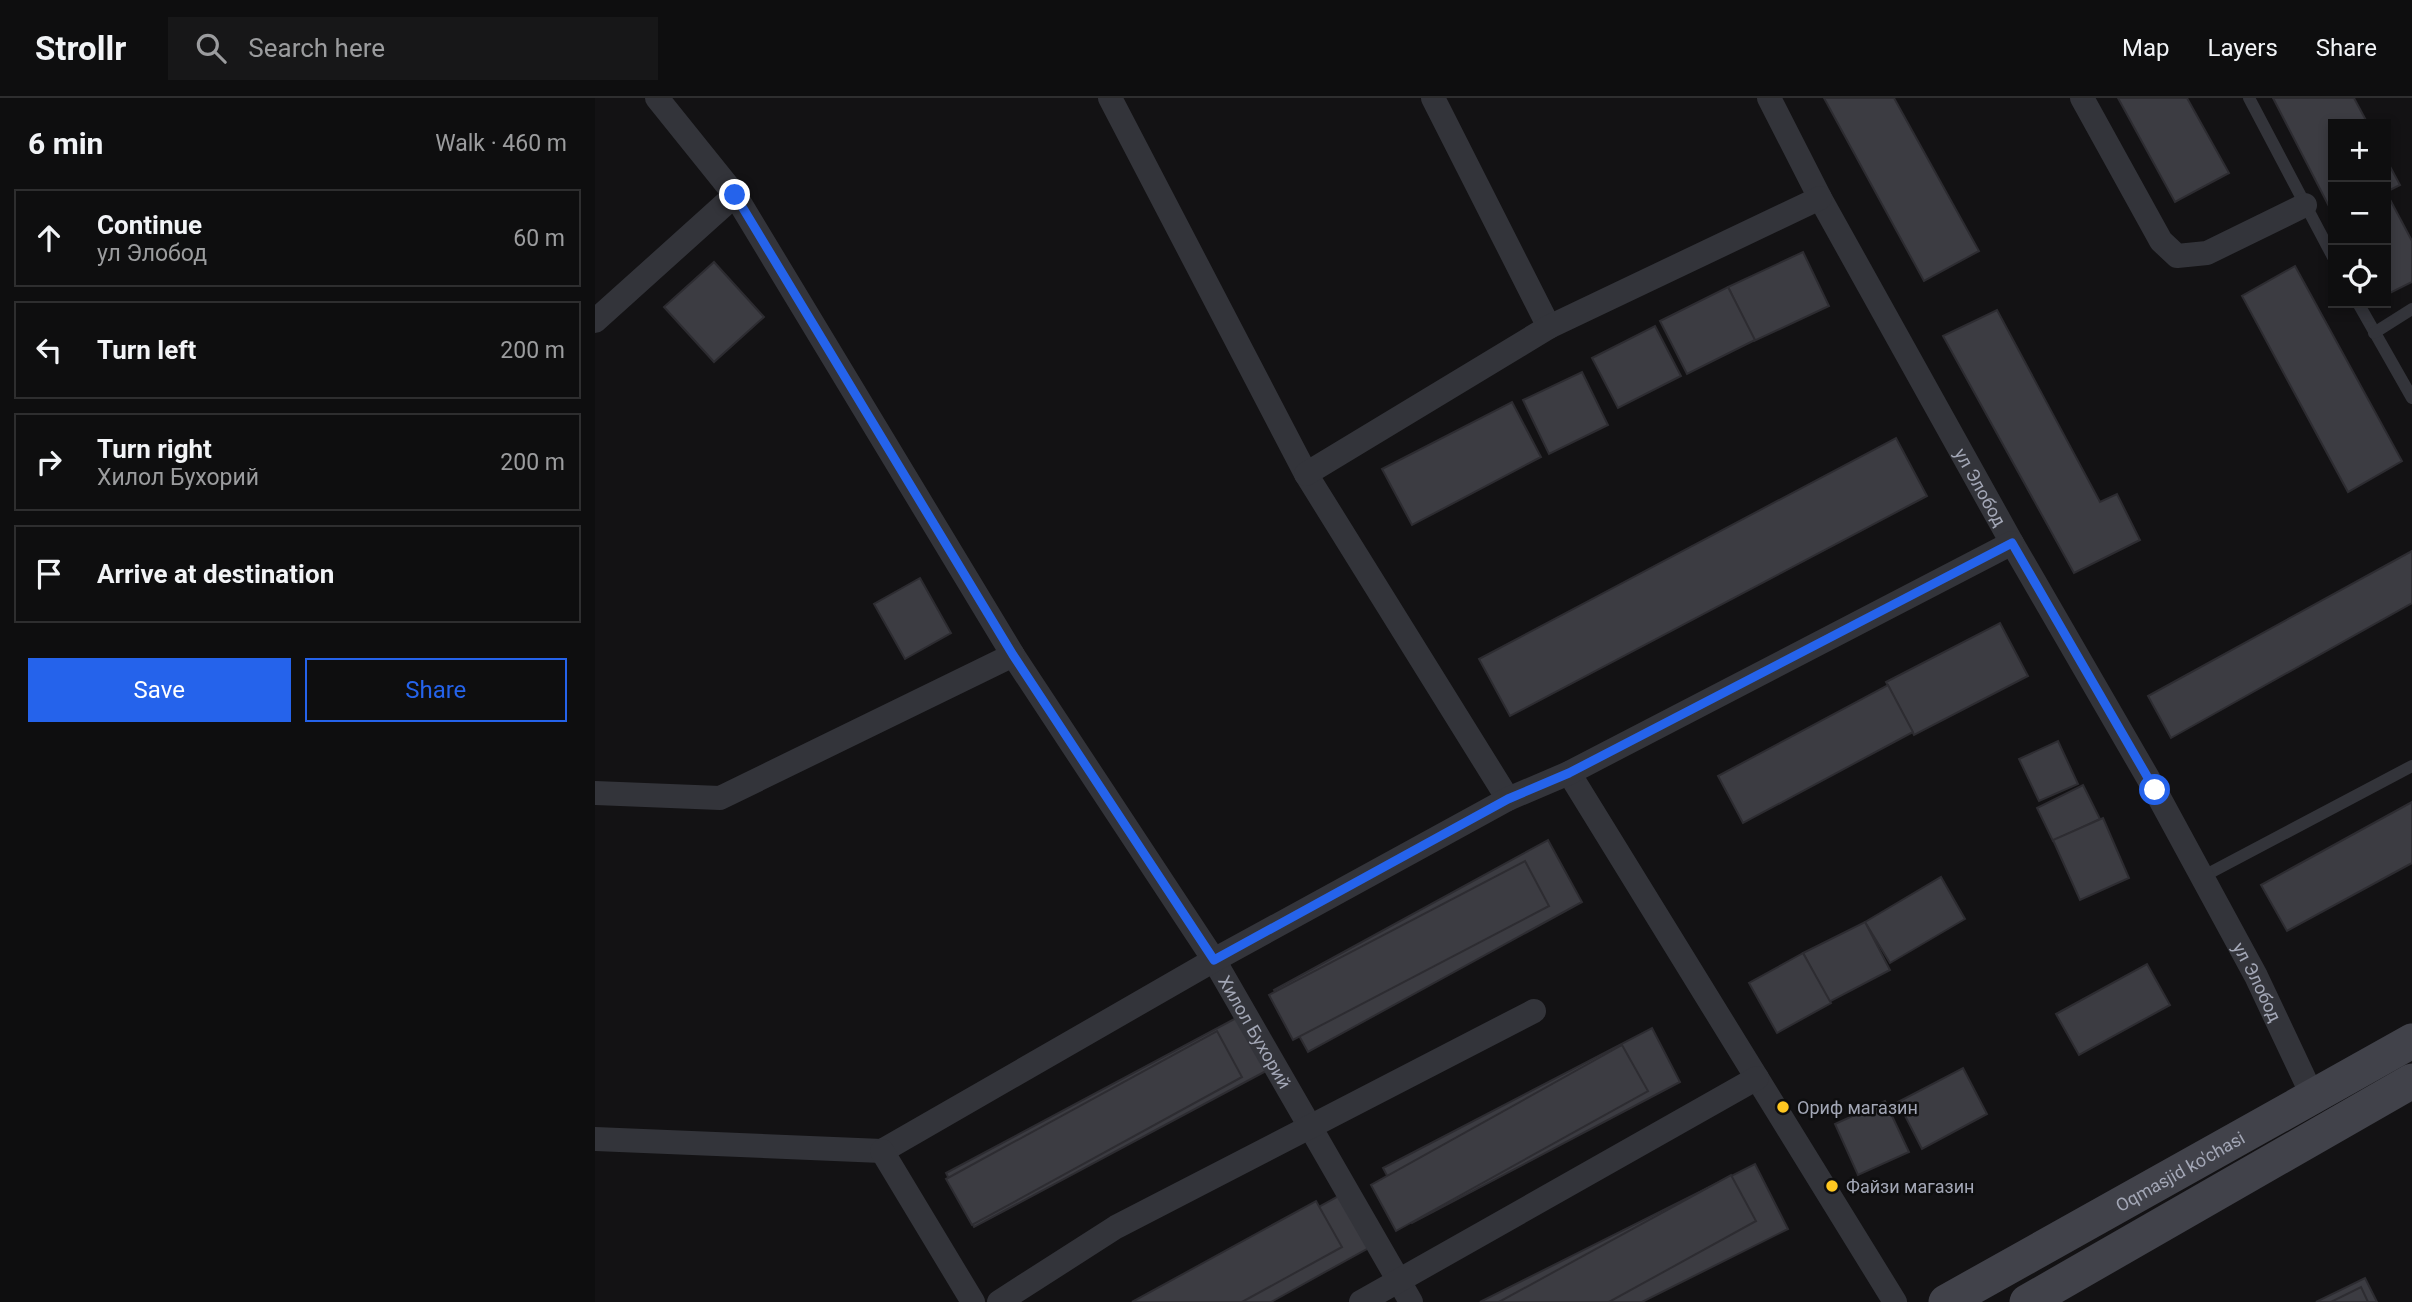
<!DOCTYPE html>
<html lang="en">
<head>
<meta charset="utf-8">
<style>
  body { margin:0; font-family:Roboto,sans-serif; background:#171718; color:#f1f3f6 }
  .controls { position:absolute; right:21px; top:21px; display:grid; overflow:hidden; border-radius:0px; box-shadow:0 4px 10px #0003 }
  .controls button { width:63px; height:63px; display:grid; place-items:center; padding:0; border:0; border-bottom:2px solid #2e2e2f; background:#0e0e0f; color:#f1f3f6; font:35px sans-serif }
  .stop { position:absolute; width:21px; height:21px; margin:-16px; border:5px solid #2563eb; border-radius:50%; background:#fff }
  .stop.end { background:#2563eb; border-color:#fff; box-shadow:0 2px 7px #0008 }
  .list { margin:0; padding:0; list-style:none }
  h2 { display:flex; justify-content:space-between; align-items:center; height:91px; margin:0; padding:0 28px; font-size:30px }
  h2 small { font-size:23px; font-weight:400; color:#9b9c9e }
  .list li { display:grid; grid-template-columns:46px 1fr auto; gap:21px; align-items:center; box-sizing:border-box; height:98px; margin:0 14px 14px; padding:0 14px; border:2px solid #2e2e2f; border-radius:0px }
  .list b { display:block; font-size:26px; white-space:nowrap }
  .list p { margin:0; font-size:23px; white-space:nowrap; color:#9b9c9e }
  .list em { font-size:23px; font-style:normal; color:#9b9c9e }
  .actions { display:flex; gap:14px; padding:21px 28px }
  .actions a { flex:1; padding:16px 0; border:2px solid #2563eb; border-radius:0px; text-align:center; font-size:24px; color:#2563eb }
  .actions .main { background:#2563eb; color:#fff }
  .icon { flex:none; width:38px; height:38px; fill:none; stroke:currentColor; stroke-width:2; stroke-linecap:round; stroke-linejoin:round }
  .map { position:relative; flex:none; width:1817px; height:1204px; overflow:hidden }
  header { display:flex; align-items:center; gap:42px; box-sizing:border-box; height:98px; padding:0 35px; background:#0e0e0f; border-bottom:2px solid #2e2e2f }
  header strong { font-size:33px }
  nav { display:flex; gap:38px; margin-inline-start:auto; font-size:24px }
  .search { width:490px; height:63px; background:#171718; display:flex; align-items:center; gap:18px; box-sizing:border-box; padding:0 24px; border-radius:0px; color:#9b9c9e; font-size:26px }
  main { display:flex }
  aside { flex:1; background:#0e0e0f }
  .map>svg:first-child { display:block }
</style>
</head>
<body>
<header>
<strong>Strollr</strong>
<div class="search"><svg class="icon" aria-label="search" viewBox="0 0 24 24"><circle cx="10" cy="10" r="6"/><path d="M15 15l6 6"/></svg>Search here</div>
<nav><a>Map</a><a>Layers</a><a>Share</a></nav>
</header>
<main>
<aside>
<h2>6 min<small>Walk · 460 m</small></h2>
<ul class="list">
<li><svg class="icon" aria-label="ahead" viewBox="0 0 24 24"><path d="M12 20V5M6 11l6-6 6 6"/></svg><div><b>Continue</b><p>ул Элобод</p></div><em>60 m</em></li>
<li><svg class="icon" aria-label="left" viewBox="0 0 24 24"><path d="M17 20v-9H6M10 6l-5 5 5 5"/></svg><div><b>Turn left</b></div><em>200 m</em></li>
<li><svg class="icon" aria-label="right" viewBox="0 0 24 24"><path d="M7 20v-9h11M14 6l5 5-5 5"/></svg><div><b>Turn right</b><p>Хилол Бухорий</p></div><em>200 m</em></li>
<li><svg class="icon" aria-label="arrive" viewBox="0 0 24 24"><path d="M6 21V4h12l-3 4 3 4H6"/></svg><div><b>Arrive at destination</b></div></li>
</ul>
<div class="actions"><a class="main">Save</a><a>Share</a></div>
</aside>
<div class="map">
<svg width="1817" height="1204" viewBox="0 0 1817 1204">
  <rect width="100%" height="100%" fill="#131214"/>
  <g fill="#3c3c42" stroke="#2d2c31" stroke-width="2">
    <polygon points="1229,0 1299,0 1384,153 1329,183"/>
    <polygon points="1523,0 1592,0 1634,75 1580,104"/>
    <polygon points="1678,0 1759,0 1773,26 1738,26 1738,116"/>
    <polygon points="1791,61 1805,87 1791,94 1817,143 1817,184 1791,197"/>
    <polygon points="1208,154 1234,208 1159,243 1133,189"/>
    <polygon points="119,164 169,219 119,264 69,209"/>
    <polygon points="1700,168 1807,363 1753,394 1647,198"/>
    <polygon points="1133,189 1160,242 1092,276 1065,223"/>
    <polygon points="1402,212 1505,404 1522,396 1545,442 1479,475 1348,238"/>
    <polygon points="1060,228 1086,278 1023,310 997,260"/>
    <polygon points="987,274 1013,327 954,356 928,302"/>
    <polygon points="917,304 946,359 817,427 787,371"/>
    <polygon points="1301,340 1332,398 915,618 884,561"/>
    <polygon points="1817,453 1817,505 1576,640 1553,598"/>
    <polygon points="325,480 356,535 310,561 279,506"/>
    <polygon points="1405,525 1433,578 1319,637 1291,584"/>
    <polygon points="1293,587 1318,634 1148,725 1123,678"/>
    <polygon points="1463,643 1483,686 1444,703 1424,661"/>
    <polygon points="1488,687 1505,721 1458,743 1442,710"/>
    <polygon points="1817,704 1817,765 1692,833 1666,787"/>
    <polygon points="1508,720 1534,780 1485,802 1458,742"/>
    <polygon points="953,742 987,804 713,954 679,892"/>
    <polygon points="930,763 954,808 698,942 674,897"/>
    <polygon points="1346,779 1370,821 1295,865 1270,824"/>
    <polygon points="1270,824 1295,872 1234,904 1208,855"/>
    <polygon points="1208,855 1236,905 1182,935 1154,885"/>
    <polygon points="1552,866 1575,907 1484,957 1461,916"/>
    <polygon points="643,919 671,973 379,1129 351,1075"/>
    <polygon points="1057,930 1085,984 817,1125 788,1070"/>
    <polygon points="622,933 647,979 377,1127 351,1081"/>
    <polygon points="1027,947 1053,993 801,1133 776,1087"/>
    <polygon points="1368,970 1392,1016 1327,1051 1303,1004"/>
    <polygon points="1290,1003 1314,1054 1263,1077 1240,1026"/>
    <polygon points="1160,1066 1193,1131 1047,1204 885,1204"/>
    <polygon points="1136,1077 1161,1123 1014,1204 904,1204"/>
    <polygon points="749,1095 779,1147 676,1204 550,1204"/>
    <polygon points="721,1103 747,1149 647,1204 537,1204"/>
    <polygon points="1770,1180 1782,1204 1721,1204"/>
    <polygon points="1766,1189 1773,1204 1736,1204"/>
  </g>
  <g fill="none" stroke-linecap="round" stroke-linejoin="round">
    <g stroke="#33343a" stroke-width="12">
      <polyline points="1654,0 1738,159"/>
      <polyline points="1763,205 1817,300"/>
      <polyline points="1779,235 1817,211"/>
      <polyline points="1607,779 1817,668"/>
    </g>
    <g stroke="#33343a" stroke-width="24">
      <path id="s1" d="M62,0L140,97L418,557L619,862L816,1204"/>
      <polyline points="515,0 711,376 913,701"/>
      <polyline points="838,0 954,229"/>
      <path id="s2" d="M1174,0L1225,100L1417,445L1560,692L1661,878L1718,999"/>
      <polyline points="1487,0 1566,143 1582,158 1612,155 1710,107"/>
      <polyline points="0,223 140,97"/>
      <polyline points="711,376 954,229 1225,100"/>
      <polyline points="974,675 1300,1204"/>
      <polyline points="0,695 125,700 418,557"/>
      <polyline points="0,1041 287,1053 619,862 913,701 974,675 1417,445"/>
      <polyline points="287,1053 378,1204"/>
      <polyline points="404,1204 521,1129 939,913"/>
      <polyline points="766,1204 1162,980"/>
    </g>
    <g stroke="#41424a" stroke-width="35">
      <path id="s3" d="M1351,1204L1817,943"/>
      <polyline points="1432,1204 1817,983"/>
    </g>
  </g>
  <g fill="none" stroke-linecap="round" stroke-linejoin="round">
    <polyline stroke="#2563eb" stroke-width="9" points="140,97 418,557 619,862 913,701 974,675 1417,445 1560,692"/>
  </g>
  <g fill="#ffc720" stroke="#0e0e0f" stroke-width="2.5">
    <circle cx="1188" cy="1009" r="7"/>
    <circle cx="1237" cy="1088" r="7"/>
  </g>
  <g text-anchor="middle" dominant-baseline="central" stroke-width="5" stroke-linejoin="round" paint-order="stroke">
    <g font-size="18" fill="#a3a7b6" stroke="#0e0e0f">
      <text stroke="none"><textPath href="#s2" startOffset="443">ул Элобод</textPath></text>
      <text stroke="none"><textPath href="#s2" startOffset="1010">ул Элобод</textPath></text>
      <text stroke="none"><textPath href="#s1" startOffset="1110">Хилол Бухорий</textPath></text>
      <text stroke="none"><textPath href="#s3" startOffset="268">Oqmasjid ko'chasi</textPath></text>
    </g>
    <g font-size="18" fill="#a3a7b6" stroke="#0e0e0f" text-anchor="start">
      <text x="1202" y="1009">Ориф магазин</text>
      <text x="1251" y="1088">Файзи магазин</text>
    </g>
  </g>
</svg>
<div class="controls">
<button>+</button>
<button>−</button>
<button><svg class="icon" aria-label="locate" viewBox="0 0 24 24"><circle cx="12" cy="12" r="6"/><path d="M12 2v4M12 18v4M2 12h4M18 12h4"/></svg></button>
</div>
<div class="stop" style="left:1560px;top:692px"></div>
<div class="stop end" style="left:140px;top:97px"></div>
</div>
</main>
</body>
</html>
